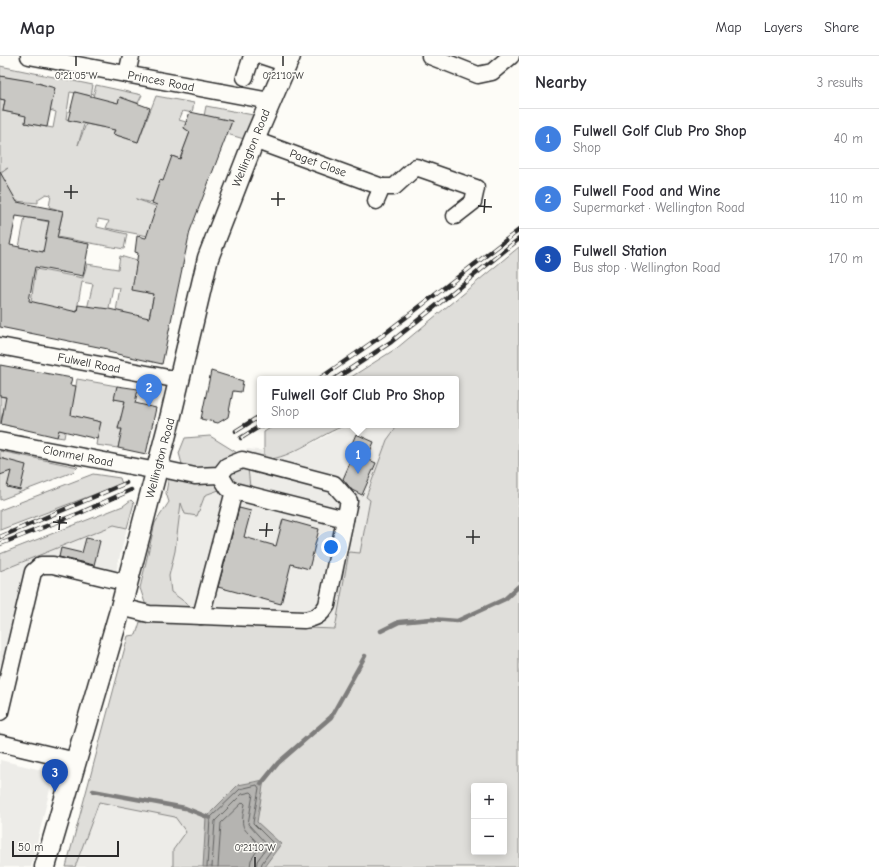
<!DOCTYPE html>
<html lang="en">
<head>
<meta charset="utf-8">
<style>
  body { margin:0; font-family:"Comic Neue",sans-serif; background:#f7f7f7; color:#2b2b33 }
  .controls { position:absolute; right:12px; bottom:12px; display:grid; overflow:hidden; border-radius:4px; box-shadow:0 2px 10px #0003 }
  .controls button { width:36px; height:36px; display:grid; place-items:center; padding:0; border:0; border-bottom:1px solid #e1e1e2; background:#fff; color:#2b2b33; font:20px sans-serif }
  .scale { position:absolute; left:12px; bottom:10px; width:107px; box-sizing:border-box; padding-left:4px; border:2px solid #2b2b2b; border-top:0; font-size:11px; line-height:14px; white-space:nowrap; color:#2b2b2b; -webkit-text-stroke:3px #fdfcf7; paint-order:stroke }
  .you { position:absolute; left:331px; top:491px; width:14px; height:14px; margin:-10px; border:3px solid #fff; border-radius:50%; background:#1a73e8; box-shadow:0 0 0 6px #1a73e833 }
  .badge { display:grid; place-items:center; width:26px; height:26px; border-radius:50%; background:#b45309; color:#fff; font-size:13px; font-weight:700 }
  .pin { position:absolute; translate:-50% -33px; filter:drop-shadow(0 1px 2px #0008) }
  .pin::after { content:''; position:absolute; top:21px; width:14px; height:12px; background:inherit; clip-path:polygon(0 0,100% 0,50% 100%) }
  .popup { position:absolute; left:257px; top:320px; width:202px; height:52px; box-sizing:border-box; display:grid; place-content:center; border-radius:4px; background:#fff; filter:drop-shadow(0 1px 3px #0005); font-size:13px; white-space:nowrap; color:#7c7c81 }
  .popup b { font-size:15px; color:#2b2b33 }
  .popup::after { content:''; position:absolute; left:50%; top:100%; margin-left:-8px; border:8px solid transparent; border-top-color:#fff }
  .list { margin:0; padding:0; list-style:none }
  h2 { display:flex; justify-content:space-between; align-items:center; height:52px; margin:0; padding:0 16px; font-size:17px }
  h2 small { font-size:13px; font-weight:400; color:#7c7c81 }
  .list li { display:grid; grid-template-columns:26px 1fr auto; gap:12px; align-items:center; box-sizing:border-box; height:60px; padding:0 16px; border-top:1px solid #e1e1e2 }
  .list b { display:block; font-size:15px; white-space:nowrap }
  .list p { margin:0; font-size:13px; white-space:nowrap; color:#7c7c81 }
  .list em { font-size:13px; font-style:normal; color:#7c7c81 }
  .map { position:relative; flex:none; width:519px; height:811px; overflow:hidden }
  header { display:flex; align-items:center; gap:24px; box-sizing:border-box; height:56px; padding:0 20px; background:#fff; border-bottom:1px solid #e1e1e2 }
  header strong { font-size:19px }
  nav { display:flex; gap:22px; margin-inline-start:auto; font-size:14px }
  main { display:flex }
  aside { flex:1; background:#fff }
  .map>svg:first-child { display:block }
</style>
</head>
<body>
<header>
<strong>Map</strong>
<nav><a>Map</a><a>Layers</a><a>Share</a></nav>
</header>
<main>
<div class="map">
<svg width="519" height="811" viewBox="0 0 519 811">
  <rect width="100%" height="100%" fill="#fdfcf7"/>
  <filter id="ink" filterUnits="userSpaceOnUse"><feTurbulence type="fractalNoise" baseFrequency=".025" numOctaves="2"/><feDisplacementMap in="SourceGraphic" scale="8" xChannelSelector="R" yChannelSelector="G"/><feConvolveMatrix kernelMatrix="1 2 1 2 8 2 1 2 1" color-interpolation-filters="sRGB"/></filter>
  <g filter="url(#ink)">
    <g fill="#edece8">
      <polygon points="139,328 160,332 156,352 135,347"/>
      <polygon points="348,369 398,369 387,384 370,444 360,498 349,497 335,573 140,566 149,558 179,417 186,392 229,402 248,393 291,398"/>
      <polygon points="114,469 127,472 114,523 51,515 40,519 18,612 0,608 0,515"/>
      <polygon points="0,704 54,717 31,811 0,811"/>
      <polygon points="91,739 197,761 179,811 70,811"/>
    </g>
    <g fill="#dfdeda" stroke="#858482" fill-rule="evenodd">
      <path d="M0,10L93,29L91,40L70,36L66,63L85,65L78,89L86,68L106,72L93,41L96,29L142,39L138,47L120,42L117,67L113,78L138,86L156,40L194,47L192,57L183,55L179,64L186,66L184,72L190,76L180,103L172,100L174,115L157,136L152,147L136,143L158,151L169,184L106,172L109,165L98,163L97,171L127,178L124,193L57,181L63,155L49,151L51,139L46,138L38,143V147L15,145L0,118L8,112L0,116V43L5,44L3,55L17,58L20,24L0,20ZM36,26L42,28L50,54L56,56L53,72L25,67L33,28L35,29Z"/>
      <polygon points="206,50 253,59 244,83 227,78 232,65 204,60"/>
      <polygon points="25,161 49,166 47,177 54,181 50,198 19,191"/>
      <path d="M519,191V811H173V794L186,776L175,761L99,746L75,811H66L128,580L136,579L140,566L335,573L349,496L360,497L370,444L366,441L387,384L398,369H456V323H348L397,292ZM474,730H504V796H474Z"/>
      <polygon points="120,200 137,205 141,235 154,238 147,270 116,255 120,232 113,231 108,257 87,253 93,228 82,226 76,259 30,252 36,213 83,222 87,208 118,213"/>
      <polygon points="19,312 23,314 46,338 76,330 77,323 117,330 126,338 123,353 134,362 153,366 153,368 121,360 118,372 122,373 118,392 96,389 100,366 68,359 64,382 57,381 60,369 19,358 15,371 9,370 3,356 0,368 0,340 13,343"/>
      <path d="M275,369H347C319,378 294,402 264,404V376Z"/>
      <polygon points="210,380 247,403 250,431 233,429 205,439 197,460 185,458 181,447 175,495 169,520 171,536 189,549 192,557 148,556 140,532 155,467 169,446 166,437 169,419 183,412 179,397 185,382"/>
      <polygon points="0,395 78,411 73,416 0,444"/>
      <polygon points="93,418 120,422 122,428 0,474 0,454"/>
      <polygon points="131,444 134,447 127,472 114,469 0,515 0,498 123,450"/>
    </g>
    <polygon fill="#b5b4b1" stroke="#7e7d7b" points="264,724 257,766 281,788 264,811 203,811 206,761 238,729"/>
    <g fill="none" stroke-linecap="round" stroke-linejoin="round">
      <g stroke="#626261" stroke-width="1">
        <polyline points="207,811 210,762 240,733 257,729 259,732 253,767 275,789 262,807 261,811"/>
        <polyline points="212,811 215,765 242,738 251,736 253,738 248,768 268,790 257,805 256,811"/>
        <path d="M218,811L221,767L243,746L245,748C239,777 244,770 260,790L251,804L250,811"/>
      </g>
      <g stroke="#7e7d7b" stroke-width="4.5">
        <polyline points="381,575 399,566 431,563 457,565 505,543 519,530"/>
        <polyline points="261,728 278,707 331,661 365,600"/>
        <polyline points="93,735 185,752 210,762"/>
      </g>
    </g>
    <g fill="#c9c8c4" stroke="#2b2b2b" fill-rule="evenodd">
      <polygon points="0,20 30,25 55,32 47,71 25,67 26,60 3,55 5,44 0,43"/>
      <polygon points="75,36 118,47 120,41 150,52 138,86 113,78 115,74 68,64"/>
      <path d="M190,56L232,65L190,175L162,308L108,296V293L0,271V116L17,146L63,155L57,182L89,188L83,220L35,211L29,245L77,256L78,249L109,253L149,262L154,238L132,234L138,197L135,196L137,180L146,182L157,149L152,147L160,124L163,125L172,100L180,103L184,92L190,76L184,72ZM16,160L49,165L43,196L10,189Z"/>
      <polygon points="0,309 72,322 70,329 76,330 71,359 101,366 97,383 59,374 57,381 1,368 6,341 0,340"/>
      <polygon points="211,315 243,325 241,336 233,335 228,361 218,367 201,363"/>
      <polygon points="117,330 138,333 135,347 156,352 146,398 118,392 122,373 118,373 125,345 114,343"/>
      <polygon points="356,378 374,386 367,403 376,407 362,439 352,434 343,423 353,400 348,397"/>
      <polygon points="0,402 26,409 20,434 7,431 11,415 0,419"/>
      <polygon points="239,452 251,455 244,481 276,490 283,463 319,473 309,513 291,508 281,548 218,531"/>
      <polygon points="86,482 100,485 94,509 59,501 61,492 82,497"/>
    </g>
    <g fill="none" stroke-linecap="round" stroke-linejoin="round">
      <g stroke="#2b2b2b" stroke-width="19">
        <g id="minor">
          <polyline points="29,0 270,45"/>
          <polyline points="263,0 287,8"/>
          <polyline points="430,0 478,19 492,16 511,0"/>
          <polyline points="127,18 131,0"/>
          <polyline points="245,21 252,0"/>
          <polyline points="254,84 382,131"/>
          <polyline points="376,145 382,131 394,131 416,111 476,132 473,146 455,160"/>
          <polyline points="0,290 179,324"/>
          <polyline points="0,385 157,415"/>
          <polyline points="220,419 228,432 234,435 345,463"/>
          <path d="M121,551L149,558L304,564C316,562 321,559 327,549L349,445L334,428L242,404L227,410L220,419L195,420L158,412"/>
          <polyline points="201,560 234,435"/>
          <polyline points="0,656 33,516 41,509 53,509 127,527"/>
          <polyline points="0,687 76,705"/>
        </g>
      </g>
      <g stroke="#2b2b2b" stroke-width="23">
        <polyline id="major" points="45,811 121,551 170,363 208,202 254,84 290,0"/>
      </g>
      <use href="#minor" stroke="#fdfcf7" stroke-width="16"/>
      <use href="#major" stroke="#fdfcf7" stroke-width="20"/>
      <g stroke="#2b2b2b" stroke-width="4.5">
        <g id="rail">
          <polyline points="319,323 383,279 519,174"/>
          <polyline points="335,323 391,286 519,183"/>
          <polyline points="236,375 260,360"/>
          <polyline points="241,382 262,369"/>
          <polyline points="0,481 126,427"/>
          <polyline points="0,488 80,457 131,434"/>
        </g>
      </g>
      <use href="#rail" stroke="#fdfcf7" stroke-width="3" stroke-dasharray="9" stroke-linecap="butt"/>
    </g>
  </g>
  <path fill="none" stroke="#2b2b2b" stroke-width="1.5" d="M76,10V0M283,10V0M64,136H78M71,143V129M271,143H285M278,150V136M478,150L492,151M484,157L485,143M53,466L67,467M59,474L60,460M259,474H273M266,481L267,467M466,481H480M473,488V474M255,811V801"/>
  <g text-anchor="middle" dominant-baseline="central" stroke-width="3" stroke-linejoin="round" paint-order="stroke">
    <g font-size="12" fill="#2b2b2b" stroke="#fdfcf7">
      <text transform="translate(161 25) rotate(11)">Princes Road</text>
      <text transform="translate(251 92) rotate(-68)">Wellington Road</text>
      <text transform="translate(318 107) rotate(20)">Paget Close</text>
      <text transform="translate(89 307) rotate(11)">Fulwell Road</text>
      <text transform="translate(78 400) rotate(11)">Clonmel Road</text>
      <text transform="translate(160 402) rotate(-75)">Wellington Road</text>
    </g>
  </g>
  <g font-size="10" text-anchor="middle" fill="#2b2b2b" stroke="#fdfcf7" stroke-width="3" stroke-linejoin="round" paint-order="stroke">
    <text x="76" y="23">0°21'05"W</text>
    <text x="283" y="23">0°21'10"W</text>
    <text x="255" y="795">0°21'10"W</text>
  </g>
</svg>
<div class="controls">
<button>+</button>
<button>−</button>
</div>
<div class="scale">50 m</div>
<div class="you"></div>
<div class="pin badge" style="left:358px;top:418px;background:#3f7fe0">1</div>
<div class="popup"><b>Fulwell Golf Club Pro Shop</b>Shop</div>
<div class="pin badge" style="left:149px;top:351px;background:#3f7fe0">2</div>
<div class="pin badge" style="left:55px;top:736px;background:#1a4fb4">3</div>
</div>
<aside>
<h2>Nearby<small>3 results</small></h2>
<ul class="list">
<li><span class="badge" style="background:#3f7fe0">1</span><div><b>Fulwell Golf Club Pro Shop</b><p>Shop</p></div><em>40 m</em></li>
<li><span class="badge" style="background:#3f7fe0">2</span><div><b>Fulwell Food and Wine</b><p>Supermarket · Wellington Road</p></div><em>110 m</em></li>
<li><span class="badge" style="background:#1a4fb4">3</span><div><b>Fulwell Station</b><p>Bus stop · Wellington Road</p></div><em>170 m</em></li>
</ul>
</aside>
</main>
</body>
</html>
